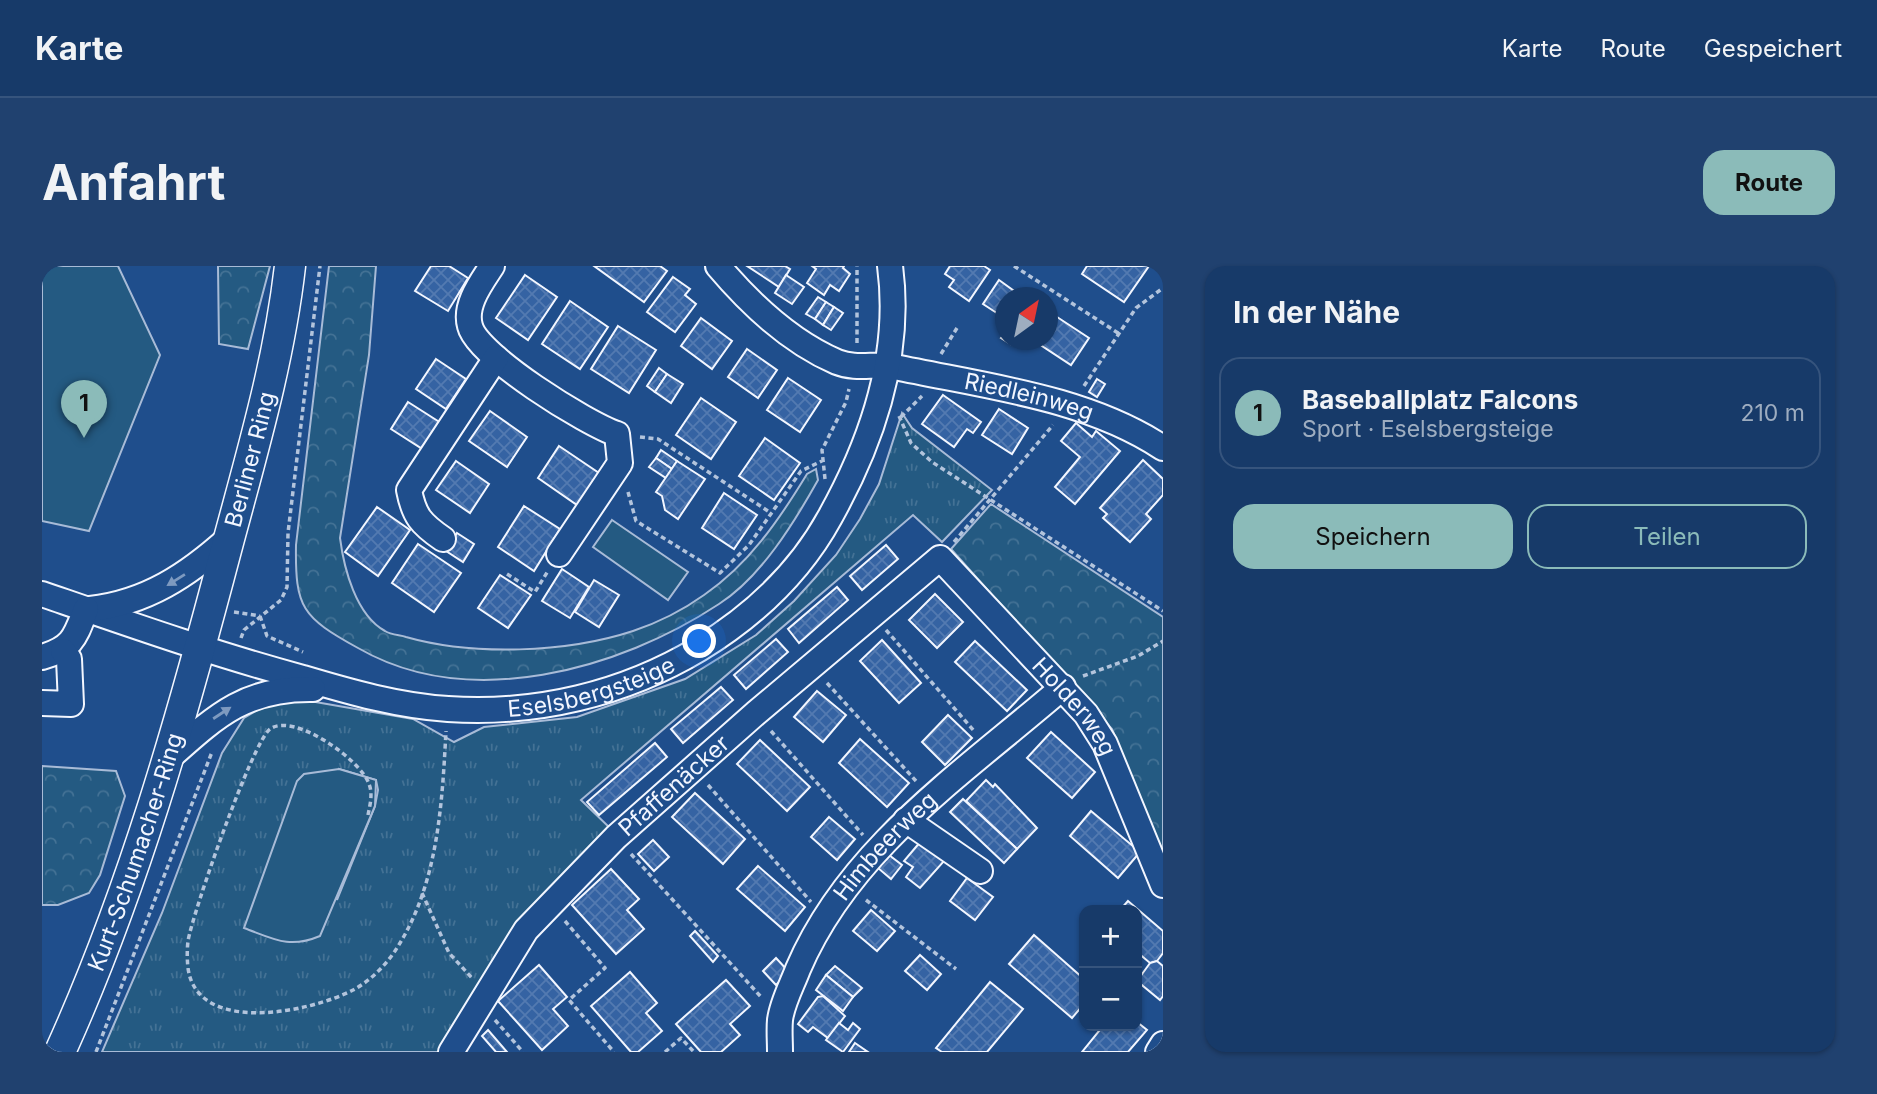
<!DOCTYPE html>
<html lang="de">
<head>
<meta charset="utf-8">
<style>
  body { margin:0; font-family:Inter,sans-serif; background:#20416f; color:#f1f3f6 }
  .controls { position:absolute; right:21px; bottom:21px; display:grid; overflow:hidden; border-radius:14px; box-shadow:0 2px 5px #0004 }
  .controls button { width:63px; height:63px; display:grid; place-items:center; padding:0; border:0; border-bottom:2px solid #36547d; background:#173a69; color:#f1f3f6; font:35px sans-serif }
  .compass { position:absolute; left:953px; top:21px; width:63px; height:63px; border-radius:50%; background:#173a69; box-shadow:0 2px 5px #0004; rotate:33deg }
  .you { position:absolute; left:658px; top:376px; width:24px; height:24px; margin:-18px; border:5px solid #fff; border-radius:50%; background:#1a73e8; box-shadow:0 0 0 10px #1a73e833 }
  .badge { display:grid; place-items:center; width:46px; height:46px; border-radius:50%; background:#8bbbb9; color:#111; font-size:23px; font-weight:700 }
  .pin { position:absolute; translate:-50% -58px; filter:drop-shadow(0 2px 4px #0008) }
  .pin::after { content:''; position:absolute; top:37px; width:24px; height:21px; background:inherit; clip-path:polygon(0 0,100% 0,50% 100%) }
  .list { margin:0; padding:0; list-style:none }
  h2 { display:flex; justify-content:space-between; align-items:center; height:91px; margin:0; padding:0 28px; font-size:30px }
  h2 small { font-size:23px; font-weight:400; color:#9eadc0 }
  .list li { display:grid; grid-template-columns:46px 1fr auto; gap:21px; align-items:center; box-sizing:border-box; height:112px; margin:0 14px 14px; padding:0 14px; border:2px solid #36547d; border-radius:21px }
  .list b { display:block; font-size:26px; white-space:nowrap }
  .list p { margin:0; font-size:23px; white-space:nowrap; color:#9eadc0 }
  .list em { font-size:23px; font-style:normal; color:#9eadc0 }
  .actions { display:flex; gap:14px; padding:21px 28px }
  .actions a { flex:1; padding:16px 0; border:2px solid #8bbbb9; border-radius:21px; text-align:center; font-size:24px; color:#8bbbb9 }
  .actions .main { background:#8bbbb9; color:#111 }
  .map { position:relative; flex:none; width:1121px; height:786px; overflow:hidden; border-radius:21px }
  header { display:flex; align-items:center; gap:42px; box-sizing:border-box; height:98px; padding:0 35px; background:#173a69; border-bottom:2px solid #36547d }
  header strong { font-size:33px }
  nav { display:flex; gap:38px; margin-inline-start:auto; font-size:24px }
  .intro { display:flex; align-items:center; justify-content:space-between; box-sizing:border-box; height:168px; padding:0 42px }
  h1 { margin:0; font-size:49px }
  .button { padding:18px 32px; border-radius:21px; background:#8bbbb9; color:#111; font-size:24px; font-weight:700 }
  main { display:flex; gap:42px; padding:0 42px }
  aside { flex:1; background:#173a69; border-radius:21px; box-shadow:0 2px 5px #0004 }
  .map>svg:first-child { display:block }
</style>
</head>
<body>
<header>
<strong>Karte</strong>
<nav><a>Karte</a><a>Route</a><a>Gespeichert</a></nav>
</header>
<div class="intro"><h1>Anfahrt</h1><a class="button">Route</a></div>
<main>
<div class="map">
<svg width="1121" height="786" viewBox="0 0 1121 786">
  <defs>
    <pattern id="grass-tufts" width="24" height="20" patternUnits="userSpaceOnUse" patternTransform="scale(1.75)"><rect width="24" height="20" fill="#245a82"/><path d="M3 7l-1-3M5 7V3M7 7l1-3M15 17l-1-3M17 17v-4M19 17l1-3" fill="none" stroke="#447295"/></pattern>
    <pattern id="forest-crowns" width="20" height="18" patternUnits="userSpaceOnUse" patternTransform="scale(1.75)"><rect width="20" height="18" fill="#245a82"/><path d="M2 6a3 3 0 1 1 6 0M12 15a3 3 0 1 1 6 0" fill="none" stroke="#447295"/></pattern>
    <pattern id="building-cross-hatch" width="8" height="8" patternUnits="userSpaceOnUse" patternTransform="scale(1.75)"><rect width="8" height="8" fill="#3563a3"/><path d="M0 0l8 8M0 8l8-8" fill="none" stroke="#537ab1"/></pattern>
  </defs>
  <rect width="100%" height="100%" fill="#1f4e8c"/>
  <path fill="url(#grass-tufts)" stroke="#a8bbd7" stroke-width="2" fill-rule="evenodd" d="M860,147L870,162L950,224L900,276L871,249L539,534L570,564L507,622L477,660L400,786H60L120,647L180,487L202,452L229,436L262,434L371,453L412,476L442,461L535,451L643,413L714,369L752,335L794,289L818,253L837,218ZM297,503L334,514L336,524L333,540L295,634Z"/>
  <g fill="url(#forest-crowns)" stroke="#a8bbd7" stroke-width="2">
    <polygon points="176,0 228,0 206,83 177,78"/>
    <path d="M287,0H334L327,89L298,272C302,303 314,349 343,365C349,369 358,369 364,371C431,390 524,387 591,365C615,357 641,344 662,329C707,298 737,254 765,208L774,203L776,214C752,257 719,311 677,338C577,404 427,446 316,382C260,351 253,342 254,279Z"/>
    <polygon points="949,238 1121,351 1121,588 1070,463 909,283"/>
    <polygon points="0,500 74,505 83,530 58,609 47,627 16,639 0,639"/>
  </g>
  <g fill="#245a82" stroke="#a8bbd7" stroke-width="2">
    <polygon points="0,0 76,0 118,89 47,265 0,255"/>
    <polygon points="570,254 646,306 626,334 551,281"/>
    <path d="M297,503L334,514L333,540L278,670C247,683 232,673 202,662L255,515L262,508Z"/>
  </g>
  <g fill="url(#building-cross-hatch)" stroke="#f2f6ff" stroke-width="2">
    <polygon points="389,0 407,0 426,12 406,45 373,25"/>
    <polygon points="552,0 618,0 625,5 602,36"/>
    <polygon points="705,0 743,0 748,3 737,21"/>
    <polygon points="770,0 802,0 801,2 808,8 797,25 788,19 782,29 765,17 774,3"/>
    <polygon points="908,0 942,0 948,4 927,35 907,21 912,14 903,8"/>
    <polygon points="1045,0 1107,0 1082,36 1040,8"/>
    <polygon points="483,9 515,31 486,74 454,52"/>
    <polygon points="744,9 762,21 750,38 733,27"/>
    <polygon points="631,11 648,23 643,29 654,38 633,66 605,46"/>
    <polygon points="957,14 982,32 964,32 964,53 941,38"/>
    <polygon points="776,31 784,36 773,53 764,48"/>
    <polygon points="528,35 566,61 538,103 500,78"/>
    <polygon points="784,36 792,41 781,59 773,53"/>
    <polygon points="792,41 801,47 789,64 781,59"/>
    <polygon points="1012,49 1047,72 1029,99 994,76 1006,74 1006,58"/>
    <polygon points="659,52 690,75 670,103 639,80"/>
    <polygon points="576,60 614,84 587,127 549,103"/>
    <polygon points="964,66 964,74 974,74 970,79 959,72"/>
    <polygon points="705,83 735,104 716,132 686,111"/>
    <polygon points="394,93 424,113 404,143 374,123"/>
    <polygon points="617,102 625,108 613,126 605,120"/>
    <polygon points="625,108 641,118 629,137 613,126"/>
    <polygon points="746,112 779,134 758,166 725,144"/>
    <polygon points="1055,113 1063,118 1055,131 1047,126"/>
    <polygon points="901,129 939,156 931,167 925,163 912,181 880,158"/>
    <polygon points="659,132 694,156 669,193 634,169"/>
    <polygon points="366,136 399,157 382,184 349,163"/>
    <polygon points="957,143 986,162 970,188 940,169"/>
    <polygon points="448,145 485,171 465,201 427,175"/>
    <polygon points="1034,157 1050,171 1054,165 1078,185 1033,238 1013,221 1038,191 1019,175"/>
    <polygon points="723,172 758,197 732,234 697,210"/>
    <polygon points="517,180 557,207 535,239 496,212"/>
    <polygon points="619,184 635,195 630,203 614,192"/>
    <polygon points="614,192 630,203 624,212 607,201"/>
    <polygon points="1101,194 1121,213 1121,229 1104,248 1109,253 1088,276 1061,252 1065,248 1058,242"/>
    <polygon points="414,195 447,218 428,247 394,224"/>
    <polygon points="635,195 663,213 636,253 623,244 620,230 614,226"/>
    <polygon points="682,227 715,249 692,283 660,262"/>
    <polygon points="482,240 518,263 492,305 456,281"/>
    <polygon points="335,241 368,264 336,310 303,286"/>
    <polygon points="415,267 432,278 421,296 404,285"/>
    <polygon points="376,278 419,307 392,346 350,317"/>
    <polygon points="844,279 856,293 820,324 808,310"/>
    <polygon points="520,303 547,321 528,352 500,335"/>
    <polygon points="458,309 489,329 466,362 436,342"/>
    <polygon points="552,314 577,329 557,361 533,346"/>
    <polygon points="795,321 806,334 757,377 746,363"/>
    <polygon points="893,328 921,356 895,382 867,354"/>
    <polygon points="734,373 746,386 704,423 692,409"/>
    <polygon points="840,374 879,417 857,437 818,395"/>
    <polygon points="933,375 985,424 965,445 913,396"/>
    <polygon points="679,421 691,434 641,477 629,463"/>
    <polygon points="775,425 804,449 781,476 752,451"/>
    <polygon points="906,449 930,472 903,499 880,476"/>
    <polygon points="1009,466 1053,506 1030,532 985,492"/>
    <polygon points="818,473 867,517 845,541 797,497"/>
    <polygon points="718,474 768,521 745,545 695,498"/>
    <polygon points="613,477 625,491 557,549 545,536"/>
    <polygon points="944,514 951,521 953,518 995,562 975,583 924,535"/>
    <polygon points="653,527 703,573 681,598 630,551"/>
    <polygon points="921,533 975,583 962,597 908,546"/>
    <polygon points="1049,545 1098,586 1076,612 1028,570"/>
    <polygon points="787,551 813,573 795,594 769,571"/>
    <polygon points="611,574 627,591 612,605 596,588"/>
    <polygon points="879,575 903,594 878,622 864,611 871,601 862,595"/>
    <polygon points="847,589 860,599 849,613 836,602"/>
    <polygon points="716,600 763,641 743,665 695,623"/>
    <polygon points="569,603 597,633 585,644 602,663 574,688 530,639"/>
    <polygon points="925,612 951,631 933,654 908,635"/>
    <polygon points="1086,635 1121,665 1121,687 1115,695 1108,697 1095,686 1095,644 1078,644"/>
    <polygon points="829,644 853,665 835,685 811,665"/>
    <polygon points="653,665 676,690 671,696 648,670"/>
    <polygon points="992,669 1042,713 1042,738 1030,752 967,698"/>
    <polygon points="878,689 899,708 885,724 863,705"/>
    <polygon points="734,692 747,706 734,719 721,705"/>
    <polygon points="1115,695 1121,700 1121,730 1118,734 1095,715 1108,697"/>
    <polygon points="497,699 525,731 511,743 526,760 500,784 456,735"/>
    <polygon points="793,700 820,722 811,731 784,709"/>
    <polygon points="588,706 615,737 604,747 620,765 596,786 589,786 549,740"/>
    <polygon points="784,709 811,731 801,745 774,724"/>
    <polygon points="684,714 708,740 688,758 698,769 679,786 659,786 634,758"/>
    <polygon points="948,716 981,743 945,786 900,786 894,782"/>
    <polygon points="781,730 803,750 786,772 771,761 766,766 756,758 776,731"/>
    <polygon points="1095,756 1105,764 1086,786 1040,786 1061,760 1095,760"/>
    <polygon points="797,757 806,764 811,757 818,763 801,786 784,774"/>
    <polygon points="446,764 465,786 454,786 440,770"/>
    <polygon points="813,777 826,786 807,786"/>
  </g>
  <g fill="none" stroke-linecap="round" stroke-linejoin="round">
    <g stroke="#f2f6ff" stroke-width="28">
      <g id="minor">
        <path d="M450,0C439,17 422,39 428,60C435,90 545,158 575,168L578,197L517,288"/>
        <path id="s1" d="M676,0C709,39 748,76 795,96C815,104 833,97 853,101C942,120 1044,131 1121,182"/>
        <path d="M401,273C379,258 372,250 367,224L454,92"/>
        <path id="s2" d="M0,328C87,358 172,388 261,412C308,426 357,440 406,443C494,449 582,428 657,383C711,350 758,306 788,251C831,174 860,89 848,0"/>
        <path d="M48,343C104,337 146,309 187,272"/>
        <path d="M0,391C31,382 33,371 44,343"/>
        <polyline points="0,437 29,438 27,393 21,385"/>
        <path d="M128,491C175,449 204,422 271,423"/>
        <polyline points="864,554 938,605"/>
        <path id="s3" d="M409,786L484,664L574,571L714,447L898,292L1044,448L1063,478L1121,619"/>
        <path id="s4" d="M738,786C738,775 737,764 738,754C740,737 750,719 756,703C808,581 923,506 1021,421"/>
        <polyline points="1116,786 1121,778"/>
      </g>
    </g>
    <g stroke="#f2f6ff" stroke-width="33">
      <g id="major">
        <path id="s5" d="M18,786C91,625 139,455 184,284C209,190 237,97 248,0"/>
      </g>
    </g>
    <g stroke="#b3c4dc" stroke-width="3.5" stroke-dasharray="5 3.5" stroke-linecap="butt">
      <polyline points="972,0 1076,67"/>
      <polyline points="815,77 815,0"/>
      <polyline points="899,88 915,62"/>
      <polyline points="1042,120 1094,42 1121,22"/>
      <polyline points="857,150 869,177 890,196 1121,345"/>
      <polyline points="859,151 880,130"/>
      <polyline points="598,171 616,173 729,247"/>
      <polyline points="783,213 780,184 804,136 807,123"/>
      <polyline points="586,226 594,255 678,307 707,279 759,205 780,195"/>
      <polyline points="912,276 1011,159"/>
      <polyline points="465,308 493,326 506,305"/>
      <polyline points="192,346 218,350"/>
      <polyline points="218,350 225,370 261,386"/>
      <polyline points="844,364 933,466"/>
      <polyline points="199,372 202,364 239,334 245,321 246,267 278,0"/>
      <polyline points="1041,410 1096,390 1121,375"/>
      <polyline points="785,417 874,515"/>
      <polyline points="729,465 821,569"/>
      <polyline points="666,519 769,636"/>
      <path d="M326,549C328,539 331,528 327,518C319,494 252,446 228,463C210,477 151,646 146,675C145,684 145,693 146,702C155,770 269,746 311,724C328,715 342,701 353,685C396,620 400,540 404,465"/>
      <polyline points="589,588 720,732"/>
      <polyline points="380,627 407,687 430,712"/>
      <polyline points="824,634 914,703"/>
      <polyline points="523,655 563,702 527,734 572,786"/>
      <polyline points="453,754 481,786"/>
      <polyline points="54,786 170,486"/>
      <polyline points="623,786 639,772 652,786"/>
    </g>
    <use href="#minor" stroke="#1f4e8c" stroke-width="24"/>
    <use href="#major" stroke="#1f4e8c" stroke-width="30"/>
  </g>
  <defs><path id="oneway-solid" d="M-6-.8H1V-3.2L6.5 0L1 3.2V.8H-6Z" transform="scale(1.75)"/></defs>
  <g fill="#7e9ac0">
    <use href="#oneway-solid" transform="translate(134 314) rotate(148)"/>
    <use href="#oneway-solid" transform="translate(180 447) rotate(-33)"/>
  </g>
  <g text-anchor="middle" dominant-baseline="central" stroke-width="5" stroke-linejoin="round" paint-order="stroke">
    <g font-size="23" fill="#f2f6ff" stroke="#1f4e8c">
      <text stroke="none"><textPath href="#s1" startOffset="350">Riedleinweg</textPath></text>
      <text stroke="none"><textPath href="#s5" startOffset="623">Berliner Ring</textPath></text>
      <text stroke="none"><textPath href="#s2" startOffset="569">Eselsbergsteige</textPath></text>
      <text stroke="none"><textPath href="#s3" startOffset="901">Holderweg</textPath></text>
      <text stroke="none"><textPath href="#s3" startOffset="350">Pfaffenäcker</textPath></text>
      <text stroke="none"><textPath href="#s4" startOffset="238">Himbeerweg</textPath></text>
      <text stroke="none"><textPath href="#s5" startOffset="214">Kurt-Schumacher-Ring</textPath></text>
    </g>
  </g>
</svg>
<div class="controls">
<button>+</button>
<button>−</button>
</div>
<svg class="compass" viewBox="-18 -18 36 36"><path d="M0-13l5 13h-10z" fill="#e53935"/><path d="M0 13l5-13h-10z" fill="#9eadc0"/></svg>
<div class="you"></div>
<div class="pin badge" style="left:42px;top:172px">1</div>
</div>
<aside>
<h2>In der Nähe<small></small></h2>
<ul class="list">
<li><span class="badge">1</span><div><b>Baseballplatz Falcons</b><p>Sport · Eselsbergsteige</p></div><em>210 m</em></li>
</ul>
<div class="actions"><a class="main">Speichern</a><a>Teilen</a></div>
</aside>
</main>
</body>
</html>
